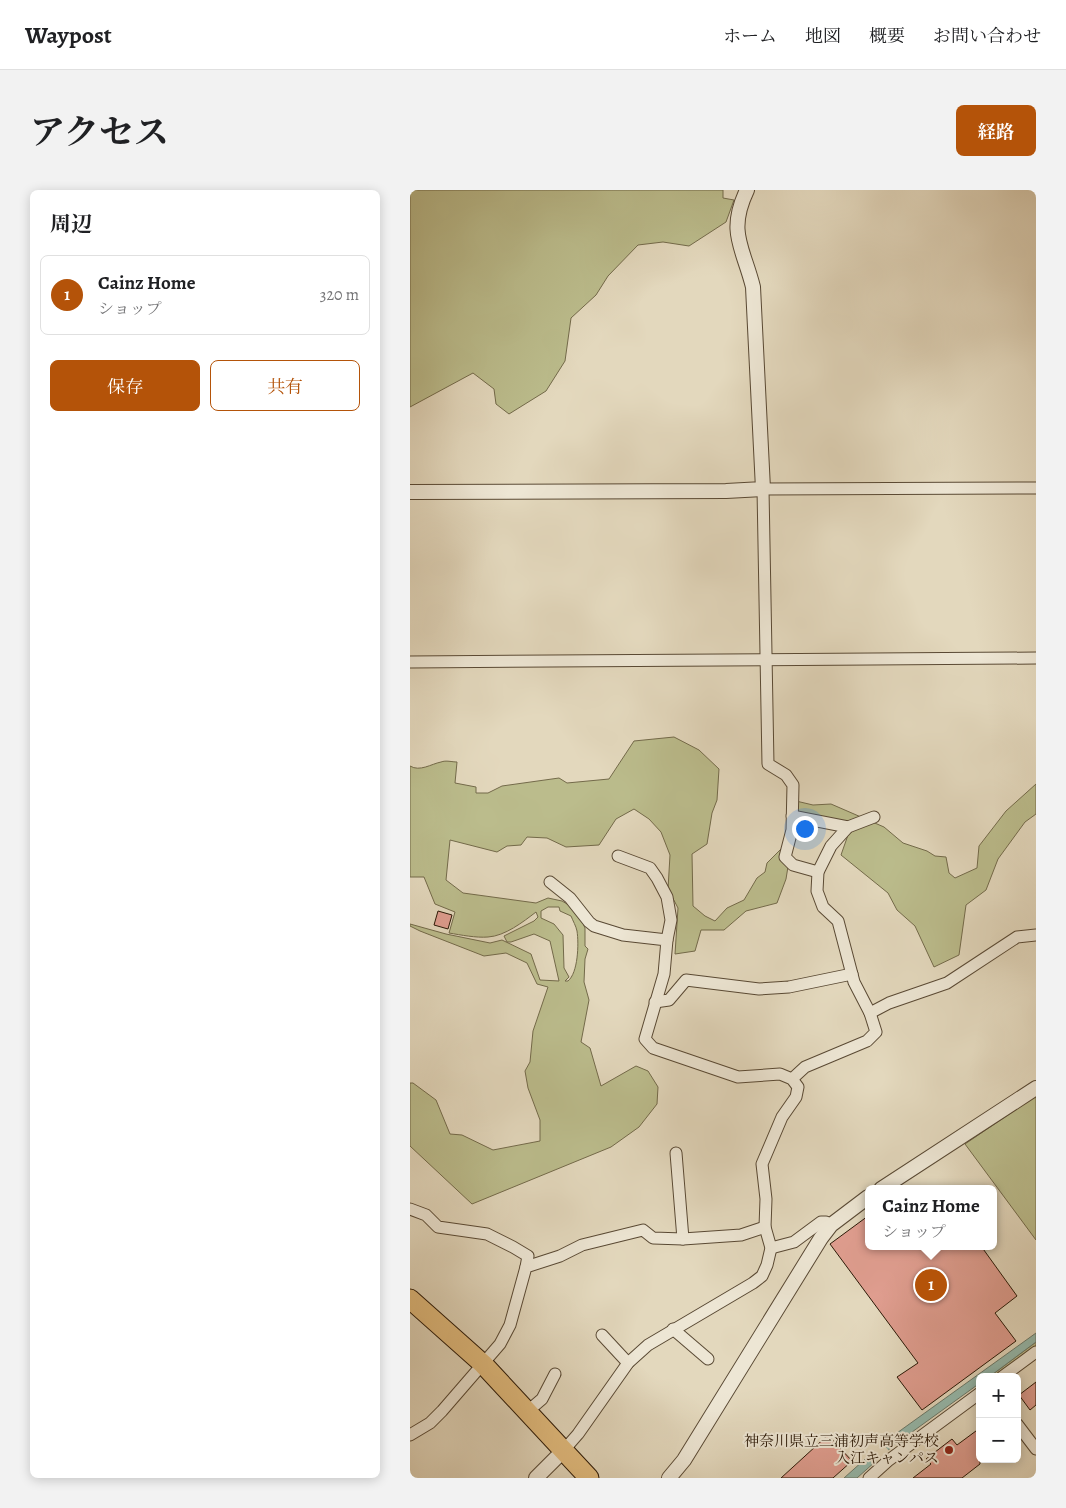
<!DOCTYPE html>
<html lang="ja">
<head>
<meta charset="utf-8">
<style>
  body { margin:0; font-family:Alegreya,"Noto Serif JP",serif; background:#f2f2f2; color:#202124 }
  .controls { position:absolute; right:15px; bottom:15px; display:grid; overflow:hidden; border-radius:8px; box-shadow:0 2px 12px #0003 }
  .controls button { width:45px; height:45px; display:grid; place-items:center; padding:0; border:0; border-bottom:1px solid #e0e0e0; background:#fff; color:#202124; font:25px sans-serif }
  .you { position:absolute; left:394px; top:638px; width:18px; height:18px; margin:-12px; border:4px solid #fff; border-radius:50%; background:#1a73e8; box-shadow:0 0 0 8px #1a73e833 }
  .badge { display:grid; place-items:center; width:32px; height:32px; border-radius:50%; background:#b45309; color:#fff; font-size:16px; font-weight:700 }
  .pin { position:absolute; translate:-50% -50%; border:2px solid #fff; box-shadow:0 1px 5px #0006 }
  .popup { position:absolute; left:455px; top:995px; width:132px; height:65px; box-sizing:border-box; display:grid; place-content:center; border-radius:8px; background:#fff; filter:drop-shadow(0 1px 4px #0005); font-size:16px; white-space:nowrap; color:#757577 }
  .popup b { font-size:19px; color:#202124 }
  .popup::after { content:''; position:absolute; left:50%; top:100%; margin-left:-10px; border:10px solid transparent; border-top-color:#fff }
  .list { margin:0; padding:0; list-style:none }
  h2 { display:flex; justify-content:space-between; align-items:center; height:65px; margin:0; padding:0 20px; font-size:21px }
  h2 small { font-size:16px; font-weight:400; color:#757577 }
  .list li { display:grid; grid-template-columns:32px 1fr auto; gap:15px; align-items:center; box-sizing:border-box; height:80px; margin:0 10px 10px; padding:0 10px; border:1px solid #e0e0e0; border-radius:8px }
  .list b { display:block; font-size:19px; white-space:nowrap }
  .list p { margin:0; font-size:16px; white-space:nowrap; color:#757577 }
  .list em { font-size:16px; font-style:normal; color:#757577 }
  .actions { display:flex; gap:10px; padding:15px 20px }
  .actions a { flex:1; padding:11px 0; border:1px solid #b45309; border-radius:8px; text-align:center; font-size:18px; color:#b45309 }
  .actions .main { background:#b45309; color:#fff }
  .map { position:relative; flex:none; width:626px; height:1288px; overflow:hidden; border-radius:8px }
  header { display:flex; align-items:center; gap:30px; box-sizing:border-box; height:70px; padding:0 25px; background:#fff; border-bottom:1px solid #e0e0e0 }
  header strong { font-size:24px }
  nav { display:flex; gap:28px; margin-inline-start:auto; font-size:18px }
  .intro { display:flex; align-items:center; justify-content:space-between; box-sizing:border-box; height:120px; padding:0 30px }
  h1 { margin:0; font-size:35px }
  .button { padding:12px 22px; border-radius:8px; background:#b45309; color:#fff; font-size:18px; font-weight:700 }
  main { display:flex; gap:30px; padding:0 30px }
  aside { flex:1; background:#fff; border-radius:8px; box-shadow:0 2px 12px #0003 }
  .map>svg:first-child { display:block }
</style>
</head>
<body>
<header>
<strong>Waypost</strong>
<nav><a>ホーム</a><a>地図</a><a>概要</a><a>お問い合わせ</a></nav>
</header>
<div class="intro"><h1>アクセス</h1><a class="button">経路</a></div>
<main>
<aside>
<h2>周辺<small></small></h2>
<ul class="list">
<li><span class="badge">1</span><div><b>Cainz Home</b><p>ショップ</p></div><em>320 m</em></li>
</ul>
<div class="actions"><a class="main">保存</a><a>共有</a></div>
</aside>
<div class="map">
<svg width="626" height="1288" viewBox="0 0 626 1288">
  <rect width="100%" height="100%" fill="#e3d8bd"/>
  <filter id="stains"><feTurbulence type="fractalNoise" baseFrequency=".004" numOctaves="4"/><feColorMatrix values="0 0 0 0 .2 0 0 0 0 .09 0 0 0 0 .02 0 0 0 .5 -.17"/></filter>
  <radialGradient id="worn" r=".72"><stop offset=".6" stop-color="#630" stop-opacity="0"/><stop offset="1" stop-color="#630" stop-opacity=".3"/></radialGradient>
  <g fill="#bbbc8c" stroke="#736a4a" fill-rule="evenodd">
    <polygon points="0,0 313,0 313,8 324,10 316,32 279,56 253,52 228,55 198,86 186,105 161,128 155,171 136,201 99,224 86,214 84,199 63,183 0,217"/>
    <path d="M264,547L289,560L309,579L307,610L302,623L297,654L282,664L283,716L295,726L305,731L317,718L334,710L347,688L355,682L357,673L374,656L381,658L376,689L367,713L336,721L314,740H291L285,761L265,764L268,718L258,699L260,665L251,642L239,629L224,619L206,629L189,655L156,657L137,648L117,647L111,655L97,656L87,662L40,650L36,690L53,703L126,713L138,708L152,711L167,720L175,738V756L178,759L175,769L174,792L179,810L171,852L180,858L191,896L226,876L238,881L248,897L247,914L229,937L201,957L62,1014L0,956V893H3L26,910L40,944L52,945L83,960L130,951V930L118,898L115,881L120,872L123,841L138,797L127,794L117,773L96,763L74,766L10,741L0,736V734L36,744L80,753L92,750L121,764L130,790L149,791L140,751L124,744L101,752H97L94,746L124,731L128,727L126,722C113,732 95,746 78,747C66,748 51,745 39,743L45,722L25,714L14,687H0V576C10,582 21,574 31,572C36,570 42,572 47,572L45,593L66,597V603H78L92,596L149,588L157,593L199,589L224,551ZM138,717H149L150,721L161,726C163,731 166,736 167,741C169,754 168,783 158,791H155L159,787L154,778L153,745L144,734L131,728V721Z"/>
    <polygon points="626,594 626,624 615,632 588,669 576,700 556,715 549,765 524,777 505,736 487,720 478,703 431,665 438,645 386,622 386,611 403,615 421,614 474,637 493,653 517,661 525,666 536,667 539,683 545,688 567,678 569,656 596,621"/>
    <polygon points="626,906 626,1050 555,954"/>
    <polygon points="626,1152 626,1156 585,1187 579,1187"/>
  </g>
  <polygon fill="#96baad" stroke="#6b7a6b" points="626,1143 626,1152 579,1187 570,1187 570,1193 484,1255 447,1288 434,1288 473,1253"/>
  <polygon fill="#e3d8bd" points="472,1253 480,1262 468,1273 459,1264"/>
  <g fill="#df9d8f" stroke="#2b1907">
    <polygon points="28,721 42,725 38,739 24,735"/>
    <polygon points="458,1026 458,1056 571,1056 607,1106 585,1123 606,1151 512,1220 487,1187 508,1173 420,1054"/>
    <polygon points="626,1192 626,1215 620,1220 609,1205"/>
    <polygon points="570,1238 570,1274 552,1288 503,1288 521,1274 516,1269 542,1249 547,1255"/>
    <polygon points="418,1245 442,1271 423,1288 371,1288"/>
  </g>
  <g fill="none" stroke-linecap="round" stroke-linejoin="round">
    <g stroke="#594934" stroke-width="13">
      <g id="minor">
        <polyline points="0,472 626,468"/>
        <polyline points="382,626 438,637"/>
        <polyline points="208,666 240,678 247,688 257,707 261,730 257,750"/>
        <polyline points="408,682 383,675 375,667 382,640 383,595 376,585 358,574 353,299 626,298"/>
        <polyline points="140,692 160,708 179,732 184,736 213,745 257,750 254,784 235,849 243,858 328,887 370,884 382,889 388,897 386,907 372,927 352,974 356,1009 355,1037 361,1058 357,1075 352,1086 343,1093 238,1155 218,1173 168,1244 154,1260"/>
        <polyline points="245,812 259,810 276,790 349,799 379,797 442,784"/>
        <polyline points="460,823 479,813 537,793 607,747 626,745"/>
        <polyline points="382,889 395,877 457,851 466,842 460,823 444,792 428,731 413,717 407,701 408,682 421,656 438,637 464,627"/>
        <polyline points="266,963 273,1049"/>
        <polyline points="0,1019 16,1025 28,1037 77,1044 103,1057 118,1066 116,1077"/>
        <polyline points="361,1058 384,1052 411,1032 416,1032 421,1035"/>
        <polyline points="263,1139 298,1169"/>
        <polyline points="192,1145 218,1173"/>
        <polyline points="592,1187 626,1162"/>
        <polyline points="118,1221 132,1209 145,1184"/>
        <polyline points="607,1234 626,1259"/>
        <polyline points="0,1245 20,1233 32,1221 90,1154 100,1135 116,1077 150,1066 172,1055 233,1040 243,1048 273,1049 331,1045 355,1037"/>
        <polyline points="459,1288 479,1270 570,1203"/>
      </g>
    </g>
    <g stroke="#594934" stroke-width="16">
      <g id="tertiary">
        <path d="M0,302L316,301L353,299L343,97C333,57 317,42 337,0"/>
        <polyline points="471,999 626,898"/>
        <polyline points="126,1288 154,1260"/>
        <polyline points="259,1288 274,1270 411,1048 421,1035 458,1007"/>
      </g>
    </g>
    <g stroke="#2b1907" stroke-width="21">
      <polyline id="trunk" points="0,1109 73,1174 179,1288"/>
    </g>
    <use href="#minor" stroke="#ede6d4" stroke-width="11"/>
    <use href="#tertiary" stroke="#ede6d4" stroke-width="14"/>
    <use href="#trunk" stroke="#e2bc7e" stroke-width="19"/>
  </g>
  <circle fill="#8f2418" stroke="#ede6d4" stroke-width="2" cx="539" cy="1260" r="5"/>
  <g text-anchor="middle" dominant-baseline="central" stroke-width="4" stroke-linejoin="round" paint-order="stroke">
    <g font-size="15" fill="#2b1907" stroke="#ede6d4" text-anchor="end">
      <text x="529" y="1251">神奈川県立三浦初声高等学校<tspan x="529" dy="17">入江キャンパス</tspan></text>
    </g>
  </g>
  <rect width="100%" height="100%" filter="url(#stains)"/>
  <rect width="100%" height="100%" fill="url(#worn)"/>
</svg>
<div class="controls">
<button>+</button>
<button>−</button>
</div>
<div class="you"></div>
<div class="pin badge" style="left:521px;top:1095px">1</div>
<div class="popup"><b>Cainz Home</b>ショップ</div>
</div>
</main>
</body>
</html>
